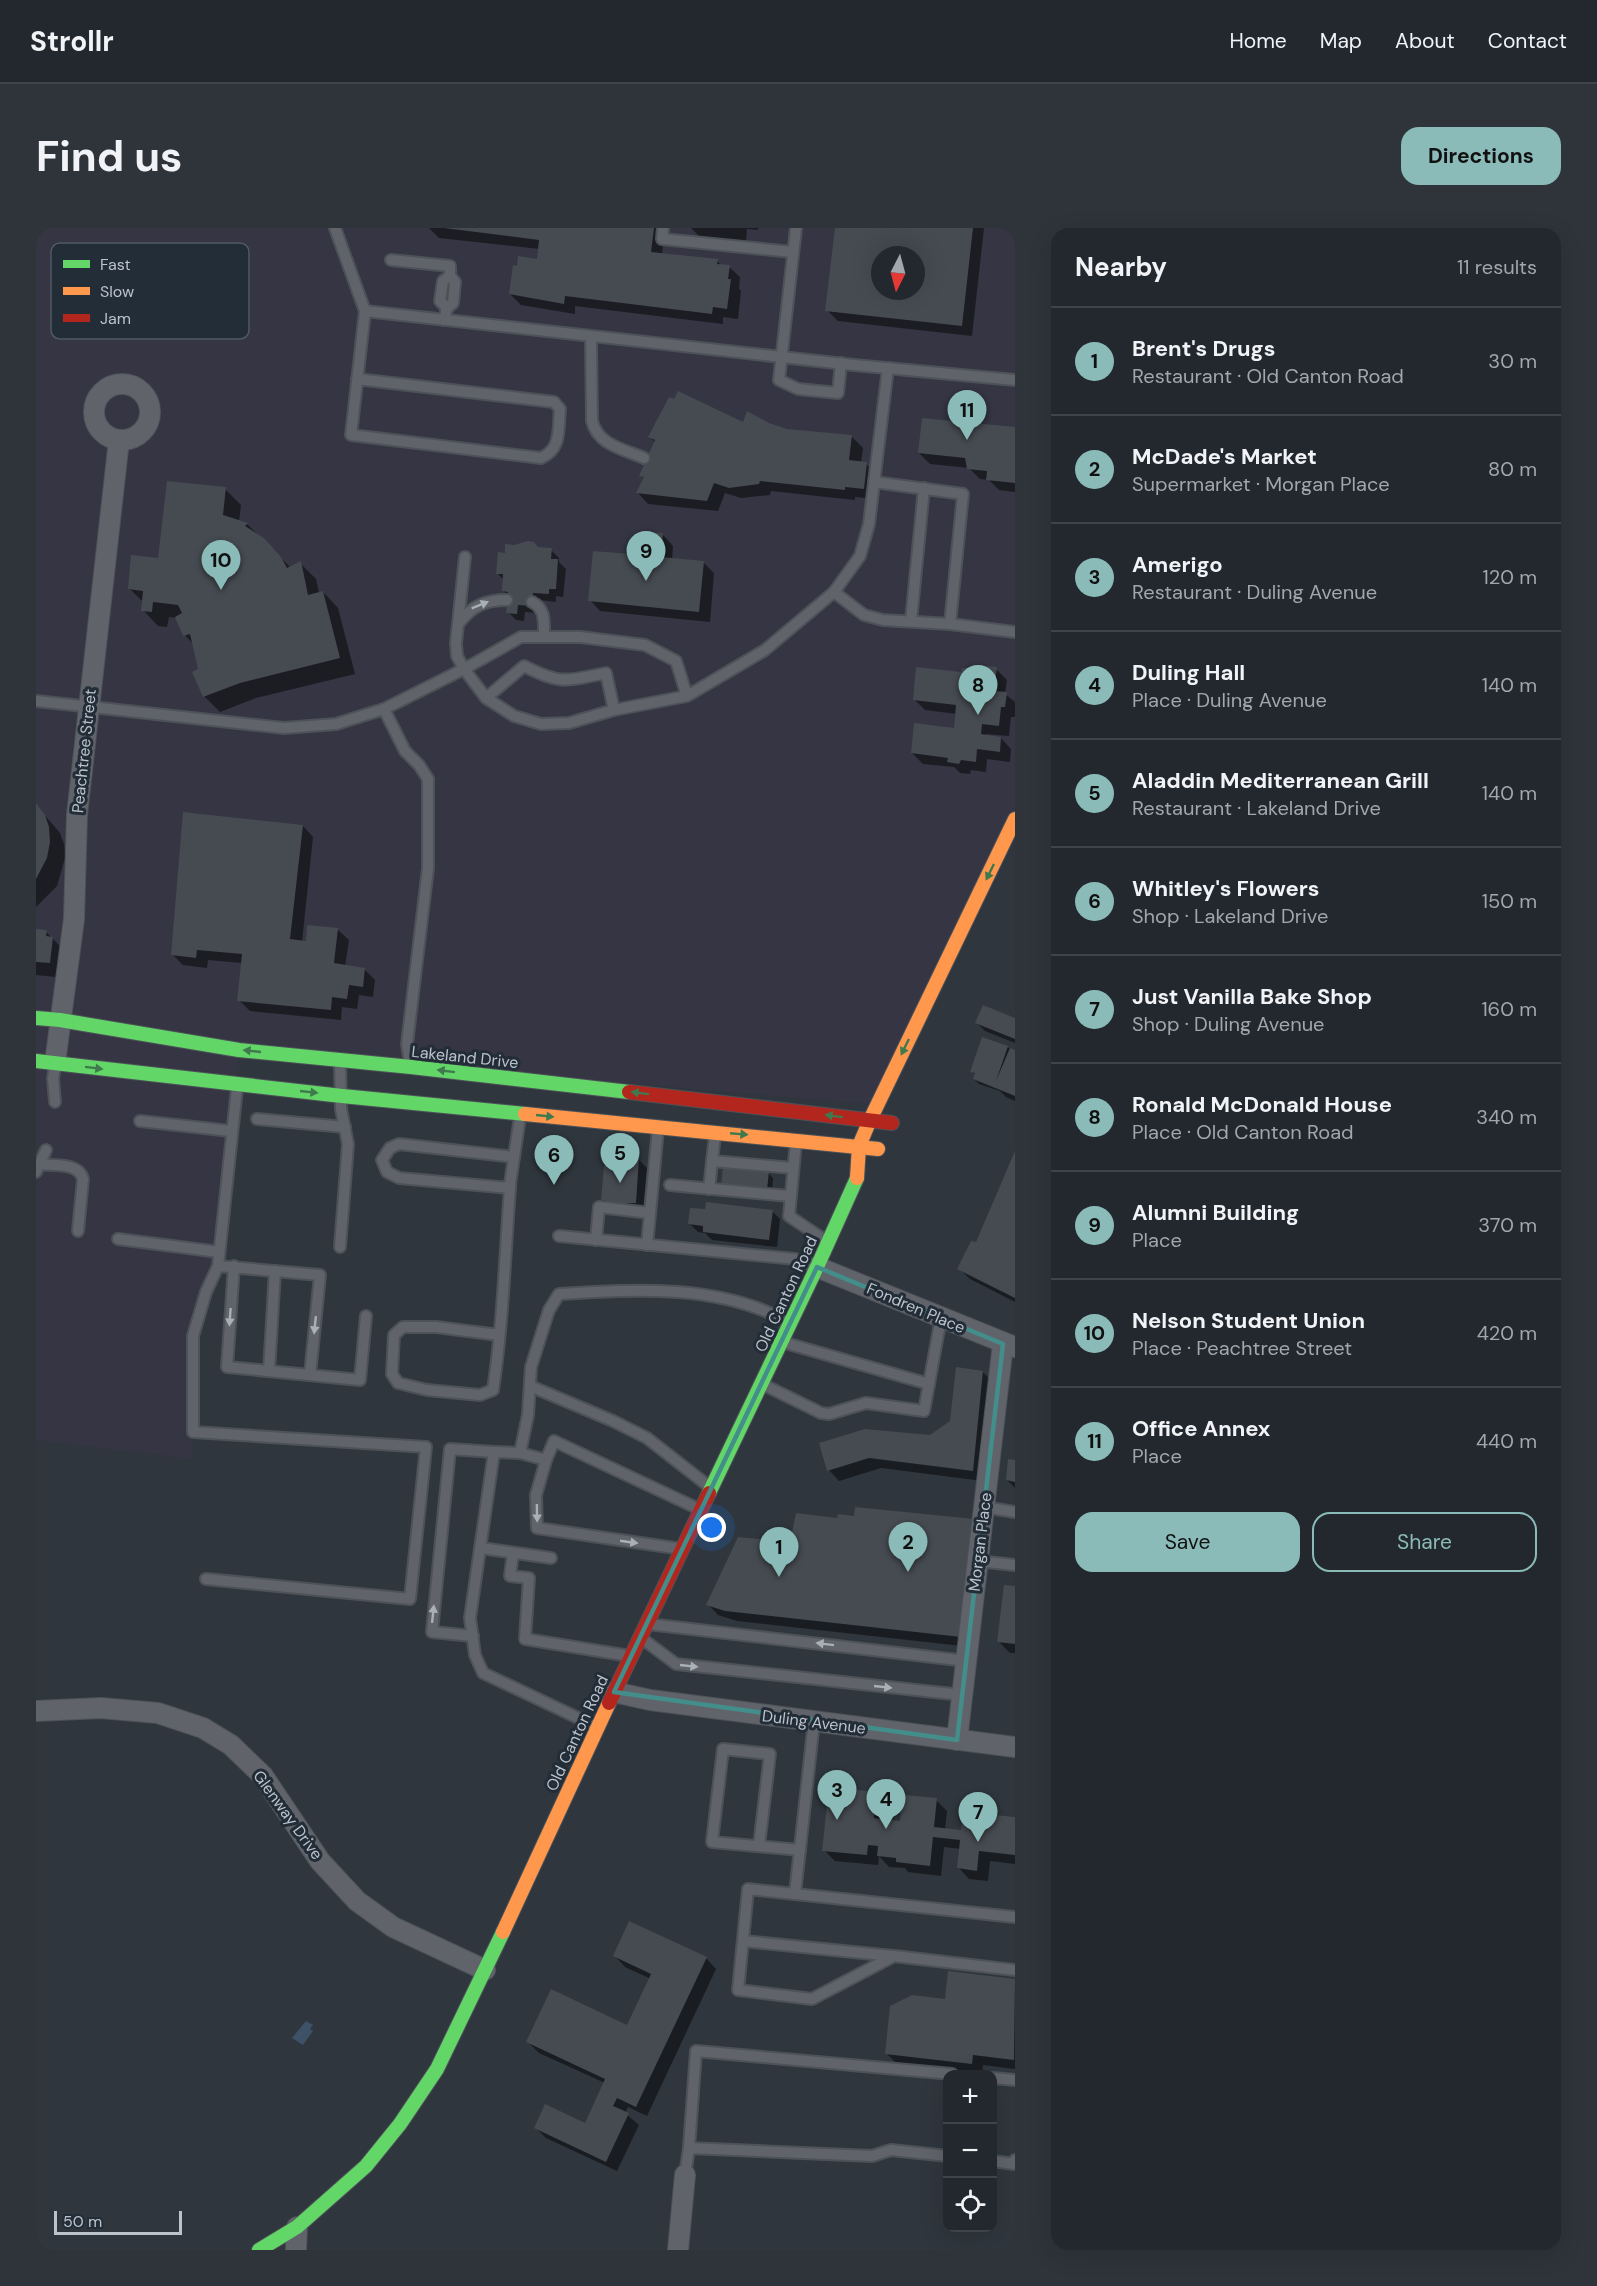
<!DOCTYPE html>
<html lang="en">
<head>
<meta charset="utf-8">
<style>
  body { margin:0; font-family:"DM Sans",sans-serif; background:#2f343a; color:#f1f3f6 }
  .controls { position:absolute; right:18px; bottom:18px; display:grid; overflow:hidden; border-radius:12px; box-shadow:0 6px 24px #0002 }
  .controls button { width:54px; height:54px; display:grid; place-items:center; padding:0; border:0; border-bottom:2px solid #40444a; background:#23282e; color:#f1f3f6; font:30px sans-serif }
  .compass { position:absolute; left:835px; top:18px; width:54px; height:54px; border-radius:50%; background:#23282e; box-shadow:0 6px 24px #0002; rotate:186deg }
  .scale { position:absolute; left:18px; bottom:15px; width:128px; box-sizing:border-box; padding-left:6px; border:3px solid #bbc3cc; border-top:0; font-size:16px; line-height:21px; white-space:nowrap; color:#bbc3cc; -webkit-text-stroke:4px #222d38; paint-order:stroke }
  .you { position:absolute; left:676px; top:1300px; width:21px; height:21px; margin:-15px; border:4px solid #fff; border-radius:50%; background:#1a73e8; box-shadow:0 0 0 9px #1a73e833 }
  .badge { display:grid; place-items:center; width:39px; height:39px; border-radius:50%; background:#8bbbb9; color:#111; font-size:20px; font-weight:700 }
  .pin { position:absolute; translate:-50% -50px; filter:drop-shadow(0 2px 3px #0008) }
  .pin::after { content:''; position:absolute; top:32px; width:21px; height:18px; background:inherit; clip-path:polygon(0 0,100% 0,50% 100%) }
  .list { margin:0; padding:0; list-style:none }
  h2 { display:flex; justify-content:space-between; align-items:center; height:78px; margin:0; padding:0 24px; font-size:26px }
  h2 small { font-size:20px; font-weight:400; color:#a3a6aa }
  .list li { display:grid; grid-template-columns:39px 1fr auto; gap:18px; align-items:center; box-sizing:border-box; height:108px; padding:0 24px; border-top:2px solid #40444a }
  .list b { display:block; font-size:22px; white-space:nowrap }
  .list p { margin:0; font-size:20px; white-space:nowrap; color:#a3a6aa }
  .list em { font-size:20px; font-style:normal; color:#a3a6aa }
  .actions { display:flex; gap:12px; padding:18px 24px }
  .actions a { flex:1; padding:14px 0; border:2px solid #8bbbb9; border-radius:18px; text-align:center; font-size:21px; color:#8bbbb9 }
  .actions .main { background:#8bbbb9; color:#111 }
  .icon { flex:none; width:33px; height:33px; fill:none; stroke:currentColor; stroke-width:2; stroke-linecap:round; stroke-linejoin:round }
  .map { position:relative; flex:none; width:979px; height:2022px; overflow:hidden; border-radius:18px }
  header { display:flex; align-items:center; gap:36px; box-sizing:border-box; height:84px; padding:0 30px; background:#23282e; border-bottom:2px solid #40444a }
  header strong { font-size:28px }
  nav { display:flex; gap:33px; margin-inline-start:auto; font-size:21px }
  .intro { display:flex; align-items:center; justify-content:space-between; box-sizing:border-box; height:144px; padding:0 36px }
  h1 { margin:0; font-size:42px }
  .button { padding:15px 27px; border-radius:18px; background:#8bbbb9; color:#111; font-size:21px; font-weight:700 }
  main { display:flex; gap:36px; padding:0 36px }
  aside { flex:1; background:#23282e; border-radius:18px; box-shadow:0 6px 24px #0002 }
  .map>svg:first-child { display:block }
</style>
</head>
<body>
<header>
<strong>Strollr</strong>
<nav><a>Home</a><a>Map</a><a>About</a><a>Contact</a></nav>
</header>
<div class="intro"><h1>Find us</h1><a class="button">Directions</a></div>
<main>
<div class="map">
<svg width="979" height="2022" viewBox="0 0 979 2022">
  <rect width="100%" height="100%" fill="#2f363d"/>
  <path fill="#353543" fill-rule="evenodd" d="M0,0H979V591L842,877L203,822L182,1038L157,1108L156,1231L0,1212ZM844,27H880V63H844Z"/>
  <polygon fill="#3e5267" points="270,1793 277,1797 274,1801 277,1803 267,1817 256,1810"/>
  <g fill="#0007" fill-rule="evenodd">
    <polygon points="393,0 629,0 626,26 681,33 686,38 693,39 704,49 703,61 705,63 702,91 687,89 687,96 539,78 539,86 485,77 474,66 503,32 504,21 403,10"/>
    <polygon points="655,0 722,0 722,2 711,1 710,15 666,11"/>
    <path d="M800,0H948L936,108L802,93L791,82ZM844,27H880V63H844Z"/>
    <polygon points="887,191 979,201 979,264 963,262 953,252 944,251 933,240 894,236 883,225"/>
    <polygon points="708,196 732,197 751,203 816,209 827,220 825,235 830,236 841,247 839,271 819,269 819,272 735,263 734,267 705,270 689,265 682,283 612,276 602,265 609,251 605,247 620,215 614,209"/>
    <polygon points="189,261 205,277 203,294 211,296 255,340 264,335 280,351 283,365 287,364 302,380 319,446 220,470 184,484 168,468 158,417 149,407 141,390 133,389 131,399 122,398 107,382 107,374 93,360 124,331"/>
    <polygon points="627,307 637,318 636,332 668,335 678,345 674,394 564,383 554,372 608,329"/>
    <polygon points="501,321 515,322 523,330 523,334 530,341 527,369 520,368 520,374 504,372 503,385 489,384 488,393 480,392 472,384 473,368 467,362 468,352 461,345 470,326"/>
    <polygon points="960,441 971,452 969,466 979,474 979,489 975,489 973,508 950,506 950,508 965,510 975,521 974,534 951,531 950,544 935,542 934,546 924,545 918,539 887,536 876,525 919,501 921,486 889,482 878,471 926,446"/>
    <polygon points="0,577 24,605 28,616 29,630 21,658 0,679"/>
    <polygon points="267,598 277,609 266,714 271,715 302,702 313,712 309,738 328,741 339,752 337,769 323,767 321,781 306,779 305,792 214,783 203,772 206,735 172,732 171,740 147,737 136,726"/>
    <polygon points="0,703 10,704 32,726 30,750 0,747"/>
    <polygon points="948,779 979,791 979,815 949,803 941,795"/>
    <polygon points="971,819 979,823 979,873 970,869 964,863 943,856 938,851 940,847 936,843"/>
    <polygon points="979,928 979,1074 934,1051 923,1040 940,1015"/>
    <polygon points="603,932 611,940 607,982 580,985 566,971"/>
    <polygon points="732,945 737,950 736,967 692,962"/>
    <polygon points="736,983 744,991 741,1019 676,1012 669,1005 662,1004 654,996"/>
    <polygon points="947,1144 957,1155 947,1253 845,1240 803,1253 793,1242 895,1208 915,1194"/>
    <polygon points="974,1232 979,1233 979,1260 971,1252"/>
    <polygon points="802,1292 935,1419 701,1393 682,1387 672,1376 755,1315"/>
    <polygon points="969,1358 979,1360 979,1425 974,1425 963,1414"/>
    <polygon points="840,1565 851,1576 849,1593 866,1595 900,1572 911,1583 909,1602 926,1604 949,1577 960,1588 979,1590 979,1636 954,1633 952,1653 933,1651 923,1640 925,1621 908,1619 905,1648 872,1644 869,1640 853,1639 843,1628 842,1637 799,1633 788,1622"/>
    <polygon points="579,1728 670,1730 680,1741 611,1888 592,1879 589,1885 603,1897 581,1943 510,1910 499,1899 549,1897 569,1855 503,1825 492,1814 592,1799 615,1751 589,1739"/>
    <polygon points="913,1745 979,1752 979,1841 947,1837 946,1846 861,1836 850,1825 910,1772"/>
  </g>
  <g fill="#464b51" fill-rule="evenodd">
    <polygon points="408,0 618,0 615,24 682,31 681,36 694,37 692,51 695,51 691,81 677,79 676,86 529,68 528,76 473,66 477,37 481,38 482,28 501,31 503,12"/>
    <path d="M799,0H937L926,98L789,83ZM844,27H880V63H844Z"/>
    <polygon points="642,163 707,194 711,183 733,195 751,201 816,207 813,232 831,234 828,261 809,259 809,262 724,253 723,256 693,260 678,255 671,273 600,265 608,249 603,248 619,212 612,209 633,169 638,171"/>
    <polygon points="886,190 979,199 979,255 950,252 951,243 931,241 929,230 882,225"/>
    <polygon points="131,253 190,259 187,287 212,295 209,298 228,310 245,329 251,340 265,333 272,367 287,363 304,430 204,455 167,469 156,444 162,441 154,406 147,408 139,389 146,385 142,377 117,374 116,384 105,383 107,363 92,361 95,327 122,330"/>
    <polygon points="608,304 627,305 625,329 668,333 663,384 552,373 557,323 606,327"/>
    <polygon points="492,313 498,314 502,319 516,320 515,331 522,331 520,361 513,361 513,366 497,365 496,378 482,377 481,386 470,385 472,364 466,363 467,346 460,346 462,324 469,325 469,316 478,317"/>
    <polygon points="940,437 961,439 958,463 971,464 969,479 965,479 963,498 946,496 945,506 965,509 964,524 941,521 940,534 925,532 923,536 911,534 912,530 875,525 878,495 918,500 920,477 877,472 880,439 925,444 926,440 939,442"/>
    <polygon points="0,575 9,587 13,599 14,614 11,630 0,651"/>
    <polygon points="147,584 267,597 254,711 270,713 271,697 302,700 298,735 329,740 327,759 313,757 311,771 296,769 295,782 201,773 206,726 161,722 160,730 135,727"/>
    <polygon points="0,701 11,702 10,708 17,709 14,735 0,734"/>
    <polygon points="947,777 979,790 979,811 939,795"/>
    <polygon points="946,809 972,818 960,853 974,820 979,822 979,868 937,851 939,845 934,844"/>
    <polygon points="979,923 979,1070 921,1041 935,1013 940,1014"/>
    <polygon points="571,928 603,930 600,975 590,975 590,979 570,977 571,973 565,972 568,938 570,938"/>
    <polygon points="687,939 733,943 731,962 685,958"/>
    <polygon points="670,974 737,982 733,1012 667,1004 667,998 652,996 654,980 669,981"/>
    <polygon points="920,1139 947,1143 937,1243 833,1230 791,1243 783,1215 829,1201 894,1207 914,1193"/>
    <polygon points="972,1231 979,1232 979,1254 970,1252"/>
    <polygon points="819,1279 938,1291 925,1409 689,1383 670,1377 702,1309 754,1314 760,1285 801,1290 802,1286 818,1288"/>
    <polygon points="968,1357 979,1358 979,1416 961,1414"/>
    <polygon points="793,1559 841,1564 838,1590 864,1593 867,1567 901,1570 898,1599 925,1602 928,1574 950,1576 948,1586 979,1589 979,1627 943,1623 941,1643 921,1640 924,1612 897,1609 894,1638 860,1634 860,1630 841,1628 842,1618 832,1617 831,1627 786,1623"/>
    <polygon points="593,1693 671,1729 600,1879 581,1870 577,1878 593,1885 570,1934 498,1900 509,1876 549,1895 569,1851 490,1814 515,1761 591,1797 615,1746 577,1728"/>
    <polygon points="912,1743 979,1751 978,1832 937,1827 936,1836 849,1826 854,1778 876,1767 909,1771"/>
  </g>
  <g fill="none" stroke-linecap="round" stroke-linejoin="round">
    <g stroke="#4d5258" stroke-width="14">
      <g id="lane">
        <path d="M299,0L329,83L315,207L505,230C526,221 522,200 524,181L518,174L321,151"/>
        <polyline points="627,0 626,11 757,24"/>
        <polyline points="760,0 743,152 762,161 802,165 805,135"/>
        <polyline points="355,32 414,38 414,48 419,54 417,75 411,80 408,92"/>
        <polyline points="411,80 404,73 407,53 414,48"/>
        <polyline points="329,83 818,137 979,152"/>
        <path d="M555,109L556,193C562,217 587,221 608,230"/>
        <polyline points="798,364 828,387 847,392 914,396 927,266 838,254"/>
        <path d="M496,374C510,381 508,394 508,409"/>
        <polyline points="875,393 888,260"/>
        <path d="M423,395C436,378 449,372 471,372"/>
        <polyline points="914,396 979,404"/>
        <polyline points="651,468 640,433 609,417 544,409 485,409 428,441 450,470 478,488 505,496 533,495 578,482 651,468 729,422 798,364 824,328 833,296 852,140"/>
        <path d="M450,470L488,438C525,457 530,453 570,445L578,482"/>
        <polyline points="0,473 248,500 300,496 348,481 428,441 421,428 420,415 429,329"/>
        <polyline points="348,481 369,523 383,537 392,551 392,640 371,816 374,836"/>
        <polyline points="304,834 305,881 312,916 304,1019"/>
        <polyline points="19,839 17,850 19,874"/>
        <polyline points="201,860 182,1038 284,1047 274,1147"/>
        <polyline points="221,891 309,899"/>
        <polyline points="104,893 195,903"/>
        <polyline points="760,914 753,988 790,1013"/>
        <polyline points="676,933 757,940"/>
        <path d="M3,936C17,938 43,934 47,951L42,1003"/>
        <polyline points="0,944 10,922"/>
        <polyline points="634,957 753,968"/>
        <polyline points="474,960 363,950 351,944 346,932 354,920 363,916 478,929"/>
        <polyline points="673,961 679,907"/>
        <polyline points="523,1008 759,1031 781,1039"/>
        <polyline points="82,1011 183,1024"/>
        <polyline points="560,1012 563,979 614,985"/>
        <polyline points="611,1017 622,901"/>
        <polyline points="198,1038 191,1139 324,1152 330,1088"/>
        <path d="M463,1107L400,1099H367L358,1107L356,1146L362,1155L391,1162L444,1167L457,1162C467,1095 469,1027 474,960V956L484,889"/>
        <polyline points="746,1114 893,1156"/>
        <polyline points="233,1143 239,1043"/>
        <polyline points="726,1156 785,1185 793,1186 830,1175 888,1183 905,1090"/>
        <polyline points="494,1158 577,1193 611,1210 675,1260"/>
        <polyline points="484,1225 510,1232"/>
        <polyline points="948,1279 979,1284"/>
        <polyline points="445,1320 515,1330"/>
        <polyline points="646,1321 501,1300 500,1267 510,1232 518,1213 665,1282"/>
        <polyline points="477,1325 474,1348 493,1350 489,1411 594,1428"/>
        <polyline points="942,1333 979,1337"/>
        <polyline points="170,1351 374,1371 390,1219 157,1204 157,1108 170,1064 182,1038"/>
        <polyline points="612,1396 931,1433"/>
        <polyline points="437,1408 396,1404 414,1221 458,1224"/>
        <polyline points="604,1409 640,1436 926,1467"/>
        <polyline points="778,1493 759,1666 712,1661 702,1762 776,1771 858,1728 979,1742"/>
        <path d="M559,1498L447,1445L439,1427L434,1390L458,1224L484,1225L492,1187L495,1139L513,1082L523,1066C600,1061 686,1056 754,1095"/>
        <polyline points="723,1618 734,1526 687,1521 676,1614 764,1622"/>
        <polyline points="759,1666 979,1689"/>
        <polyline points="707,1713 857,1728"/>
        <polyline points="957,1850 979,1852"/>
        <polyline points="653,1920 836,1928 855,1922 912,1928"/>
        <polyline points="957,1933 978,1936 979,1932"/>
        <polyline points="649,1947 653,1920 660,1823 916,1846"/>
      </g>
    </g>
    <g stroke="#4d5258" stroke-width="22">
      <g id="street">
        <circle cx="86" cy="184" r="28"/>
        <polyline points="19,835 38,691 41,587 83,212"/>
        <polyline points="781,1039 979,1119"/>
        <polyline points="578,1464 614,1472 979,1519"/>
        <polyline points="0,1483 65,1480 122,1485 167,1500 195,1517 227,1548 284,1633 321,1673 357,1699 449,1742"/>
        <polyline points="921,1512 967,1116"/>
        <polyline points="260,2022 261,1999"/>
        <polyline points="642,2022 649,1947"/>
      </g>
    </g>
    <g stroke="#4d5258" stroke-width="16">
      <g id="fast">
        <polyline points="0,790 24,792 203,822 375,839 593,864"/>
        <polyline points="0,833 306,868 489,886"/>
        <polyline points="673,1265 781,1039 821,950"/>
        <polyline points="223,2022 261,1999 330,1938 364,1896 401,1841 467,1704"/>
      </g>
    </g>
    <g stroke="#4d5258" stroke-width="16">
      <g id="slow">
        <polyline points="489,886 842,921"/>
        <polyline points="821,950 823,918 834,892 979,591"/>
        <polyline points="467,1704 573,1475"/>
      </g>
    </g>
    <g stroke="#4d5258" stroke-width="16">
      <g id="jam">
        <polyline points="593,864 856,895"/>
        <polyline points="573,1475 673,1265"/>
      </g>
    </g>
    <use href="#lane" stroke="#60646a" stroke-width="10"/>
    <use href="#street" stroke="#60646a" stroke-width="20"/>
    <use href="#fast" stroke="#63d668" stroke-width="14"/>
    <use href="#slow" stroke="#ff974d" stroke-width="14"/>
    <use href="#jam" stroke="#b3261e" stroke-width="14"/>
  </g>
  <defs><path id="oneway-solid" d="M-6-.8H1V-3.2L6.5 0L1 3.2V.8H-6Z" transform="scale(1.5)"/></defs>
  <g fill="#a9b0b8">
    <use href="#oneway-solid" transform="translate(444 377) rotate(-22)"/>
    <use href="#oneway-solid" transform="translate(194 1089) rotate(94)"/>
    <use href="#oneway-solid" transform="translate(279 1097) rotate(96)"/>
    <use href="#oneway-solid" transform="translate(501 1285) rotate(89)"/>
    <use href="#oneway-solid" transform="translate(593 1314) rotate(8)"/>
    <use href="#oneway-solid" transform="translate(397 1386) rotate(-84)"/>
    <use href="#oneway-solid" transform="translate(789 1416) rotate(-173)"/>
    <use href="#oneway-solid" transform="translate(653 1438) rotate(6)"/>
    <use href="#oneway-solid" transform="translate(847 1459) rotate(6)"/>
  </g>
  <g fill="#3f794e">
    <use href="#oneway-solid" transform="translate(954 644) rotate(116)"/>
    <use href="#oneway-solid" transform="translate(869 819) rotate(116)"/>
    <use href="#oneway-solid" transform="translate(216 823) rotate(-174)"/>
    <use href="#oneway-solid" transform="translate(58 840) rotate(7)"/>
    <use href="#oneway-solid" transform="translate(410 843) rotate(-173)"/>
    <use href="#oneway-solid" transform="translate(273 864) rotate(6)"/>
    <use href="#oneway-solid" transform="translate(604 865) rotate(-173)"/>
    <use href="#oneway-solid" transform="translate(509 888) rotate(6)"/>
    <use href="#oneway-solid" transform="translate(798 888) rotate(-173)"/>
    <use href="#oneway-solid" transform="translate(703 906) rotate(5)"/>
  </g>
  <path fill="none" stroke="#438d8a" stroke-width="4.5" stroke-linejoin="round" d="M781,1039L967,1116L921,1512L578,1464Z"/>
  <g text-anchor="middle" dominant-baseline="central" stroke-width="6" stroke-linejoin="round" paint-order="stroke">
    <g font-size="16" fill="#bbc3cc" stroke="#222d38">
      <text transform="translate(48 523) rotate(-84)">Peachtree Street</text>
      <text transform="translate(429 829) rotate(6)">Lakeland Drive</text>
      <text transform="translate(750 1066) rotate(-65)">Old Canton Road</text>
      <text transform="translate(880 1080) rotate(23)">Fondren Place</text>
      <text transform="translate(944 1314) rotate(-83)">Morgan Place</text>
      <text transform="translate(778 1494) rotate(7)">Duling Avenue</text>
      <text transform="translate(541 1505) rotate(-65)">Old Canton Road</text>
      <text transform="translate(252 1587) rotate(54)">Glenway Drive</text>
    </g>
  </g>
  <rect x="15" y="15" width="198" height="96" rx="9" fill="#222d38" stroke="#505a64" stroke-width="1.5"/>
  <rect x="27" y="32" width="27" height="8" fill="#63d668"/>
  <rect x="27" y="59" width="27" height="8" fill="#ff974d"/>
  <rect x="27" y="86" width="27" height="8" fill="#b3261e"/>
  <g font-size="16" fill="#bbc3cc">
    <text x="64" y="42">Fast</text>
    <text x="64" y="69">Slow</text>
    <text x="64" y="96">Jam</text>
  </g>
</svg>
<div class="controls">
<button>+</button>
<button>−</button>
<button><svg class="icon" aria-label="locate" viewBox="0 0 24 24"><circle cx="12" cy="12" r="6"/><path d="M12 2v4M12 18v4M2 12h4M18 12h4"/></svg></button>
</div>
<svg class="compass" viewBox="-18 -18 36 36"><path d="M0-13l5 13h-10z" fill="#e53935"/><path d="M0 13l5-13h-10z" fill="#a3a6aa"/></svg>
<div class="scale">50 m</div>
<div class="you"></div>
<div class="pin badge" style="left:743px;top:1349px">1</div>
<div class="pin badge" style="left:872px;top:1344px">2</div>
<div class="pin badge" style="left:801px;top:1592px">3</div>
<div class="pin badge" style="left:850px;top:1601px">4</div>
<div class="pin badge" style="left:584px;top:955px">5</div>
<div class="pin badge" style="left:518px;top:957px">6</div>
<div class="pin badge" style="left:942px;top:1614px">7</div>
<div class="pin badge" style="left:942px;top:487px">8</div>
<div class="pin badge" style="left:610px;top:353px">9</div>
<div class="pin badge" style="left:185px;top:362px">10</div>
<div class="pin badge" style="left:931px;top:212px">11</div>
</div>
<aside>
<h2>Nearby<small>11 results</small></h2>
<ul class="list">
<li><span class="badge">1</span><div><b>Brent's Drugs</b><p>Restaurant · Old Canton Road</p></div><em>30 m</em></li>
<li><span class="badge">2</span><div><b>McDade's Market</b><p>Supermarket · Morgan Place</p></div><em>80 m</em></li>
<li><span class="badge">3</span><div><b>Amerigo</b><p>Restaurant · Duling Avenue</p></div><em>120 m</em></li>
<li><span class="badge">4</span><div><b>Duling Hall</b><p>Place · Duling Avenue</p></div><em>140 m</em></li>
<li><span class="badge">5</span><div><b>Aladdin Mediterranean Grill</b><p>Restaurant · Lakeland Drive</p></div><em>140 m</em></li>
<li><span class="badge">6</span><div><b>Whitley's Flowers</b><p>Shop · Lakeland Drive</p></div><em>150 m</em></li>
<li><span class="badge">7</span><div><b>Just Vanilla Bake Shop</b><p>Shop · Duling Avenue</p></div><em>160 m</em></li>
<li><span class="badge">8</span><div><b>Ronald McDonald House</b><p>Place · Old Canton Road</p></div><em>340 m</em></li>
<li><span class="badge">9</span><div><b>Alumni Building</b><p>Place</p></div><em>370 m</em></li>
<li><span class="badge">10</span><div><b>Nelson Student Union</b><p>Place · Peachtree Street</p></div><em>420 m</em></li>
<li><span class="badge">11</span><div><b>Office Annex</b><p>Place</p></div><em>440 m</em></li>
</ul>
<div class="actions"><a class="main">Save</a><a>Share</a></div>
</aside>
</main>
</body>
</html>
